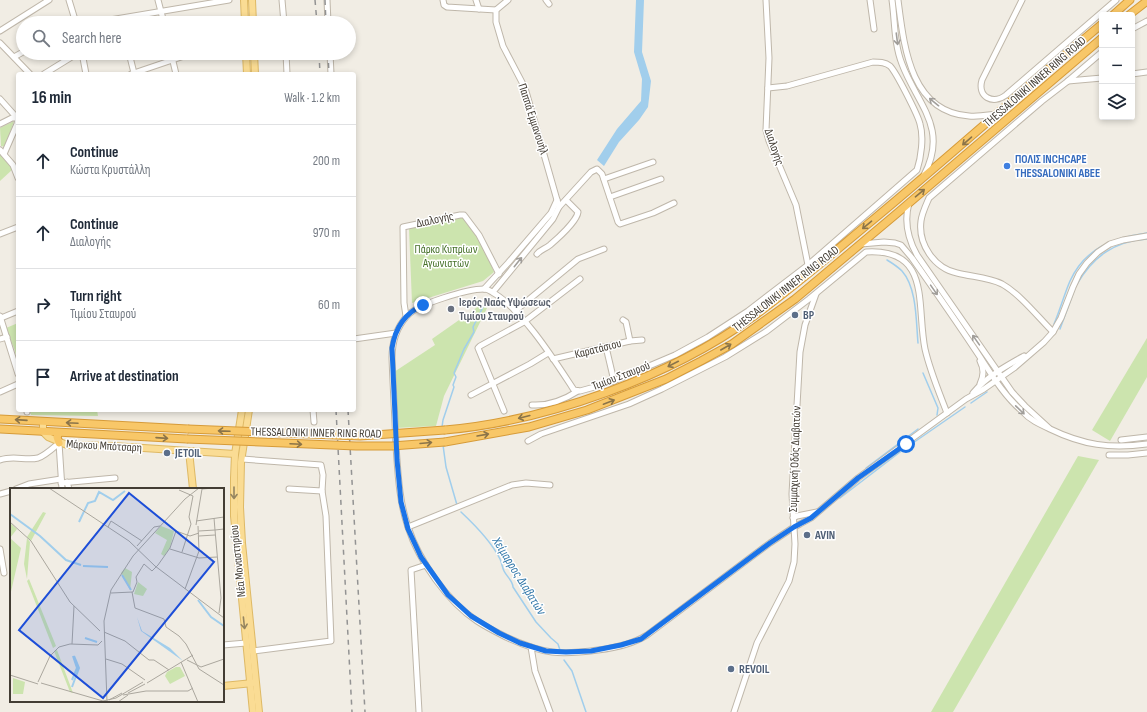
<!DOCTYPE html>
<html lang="en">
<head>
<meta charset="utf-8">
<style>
  body { margin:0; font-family:"Sofia Sans Condensed",sans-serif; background:#f2f2f3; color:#1f2937 }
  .controls { position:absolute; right:12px; top:12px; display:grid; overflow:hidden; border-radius:4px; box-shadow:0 2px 6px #0003 }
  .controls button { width:36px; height:36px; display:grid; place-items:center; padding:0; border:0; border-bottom:1px solid #e0e1e3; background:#fff; color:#1f2937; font:20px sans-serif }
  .stop { position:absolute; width:12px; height:12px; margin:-9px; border:3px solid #1a73e8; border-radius:50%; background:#fff }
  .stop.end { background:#1a73e8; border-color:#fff; box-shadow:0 1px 4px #0008 }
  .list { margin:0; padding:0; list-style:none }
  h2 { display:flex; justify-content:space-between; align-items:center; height:52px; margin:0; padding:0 16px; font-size:17px }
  h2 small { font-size:13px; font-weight:400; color:#747a83 }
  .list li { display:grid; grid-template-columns:26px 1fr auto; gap:12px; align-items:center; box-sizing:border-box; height:72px; padding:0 16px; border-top:1px solid #e0e1e3 }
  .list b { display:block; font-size:15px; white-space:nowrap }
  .list p { margin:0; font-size:13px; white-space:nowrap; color:#747a83 }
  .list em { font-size:13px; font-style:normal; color:#747a83 }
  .icon { flex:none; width:22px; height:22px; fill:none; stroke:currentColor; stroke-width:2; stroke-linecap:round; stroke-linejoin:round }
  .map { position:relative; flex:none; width:1147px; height:712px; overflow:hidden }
  .search { position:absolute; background:#fff; box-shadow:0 2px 6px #0003; left:16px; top:16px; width:340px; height:44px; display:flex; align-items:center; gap:10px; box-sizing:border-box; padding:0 14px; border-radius:22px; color:#747a83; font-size:15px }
  .panel { position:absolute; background:#fff; box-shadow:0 2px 6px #0003; left:16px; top:72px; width:340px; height:340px; border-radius:4px }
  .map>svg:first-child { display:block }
</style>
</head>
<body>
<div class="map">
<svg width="1147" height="712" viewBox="0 0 1147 712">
  <rect width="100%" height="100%" fill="#f1ede4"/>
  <g fill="#cce4ae">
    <polygon points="14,121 6,145 5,147 1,146 0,128"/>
    <polygon points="0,154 13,169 0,181"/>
    <polygon points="464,217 481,241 494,272 483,281 412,303 409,228"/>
    <polygon points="479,306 487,308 444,396 436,426 395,428 391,374 435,345 432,339"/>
    <polygon points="18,323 18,364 15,351 6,328"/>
    <polygon points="1147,338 1147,377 1110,441 1092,430"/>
    <polygon points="29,410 97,410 98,416 31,415"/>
    <polygon points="1078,456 1099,460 953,712 931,712"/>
  </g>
  <polygon fill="#a1ceec" points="636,0 644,0 642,52 651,81 648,107 639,120 619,142 604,166 597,160 617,129 641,101 642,79 634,52"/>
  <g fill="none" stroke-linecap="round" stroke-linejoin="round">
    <g stroke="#a1ceec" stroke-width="1.5">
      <path d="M887,260C892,263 898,267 902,271C917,288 916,321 918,343"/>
      <path d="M1077,284C1093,257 1114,241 1147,239"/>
      <path d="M1054,324C1060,310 1064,295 1070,281C1085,248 1113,238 1147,233"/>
      <polyline points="1060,329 1075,288"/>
      <polyline points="923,373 938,408 937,415"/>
      <polyline points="971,403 987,392"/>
      <polyline points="442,427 443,420 454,387 453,385 456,377 454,373 464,349 474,332 473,327 484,305"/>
      <polyline points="443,445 446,467 457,505"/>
      <polyline points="910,445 965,407"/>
      <polyline points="866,468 918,429"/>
      <polyline points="840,498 904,449"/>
      <path d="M461,512C476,526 491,541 500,559C502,563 502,567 504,571C507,577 513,581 513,587L536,622L551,638L558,644L560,650"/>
      <polyline points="564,660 572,671 586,712"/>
    </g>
    <g stroke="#bfb7aa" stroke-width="7">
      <g id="minor">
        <polyline points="69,0 76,23"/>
        <polyline points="158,0 164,23"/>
        <polyline points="282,0 284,23"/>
        <polyline points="327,0 328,23"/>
        <polyline points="443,0 444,5 447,7 496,10"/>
        <polyline points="476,0 479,9"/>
        <polyline points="546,0 549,4"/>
        <polyline points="766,0 769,58 766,130 769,141 796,205 808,265"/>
        <polyline points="870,0 874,29"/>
        <path d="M892,0C895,21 894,44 902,64C917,104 949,128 924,175"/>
        <path d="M898,0C904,46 910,112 969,116C978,117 988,115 997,114"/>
        <path d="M1022,0L982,80C977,97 993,105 1006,95L1116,0"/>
        <polyline points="92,23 229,0"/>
        <polyline points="1132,29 1147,21"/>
        <polyline points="0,31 49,0"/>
        <polyline points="0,43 30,74"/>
        <polyline points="82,53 86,74"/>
        <polyline points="129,53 134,73"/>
        <polyline points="171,53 176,74"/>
        <polyline points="286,53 287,74"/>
        <polyline points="330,53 331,74"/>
        <polyline points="14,57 23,52"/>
        <polyline points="44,74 78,53"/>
        <polyline points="131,74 193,53"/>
        <polyline points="1132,74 1147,72"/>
        <polyline points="1068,81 1102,78"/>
        <path d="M768,88L787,86L873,62C879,62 885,62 890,66C896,72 918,115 920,124C924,137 921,158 917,170L808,265L748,311L708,337L675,355L609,383L580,391L574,390L572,387C553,358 522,309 492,292C489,290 487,289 484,289C468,289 417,304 407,316C396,328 392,342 392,358C393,387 395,417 396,446C398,473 399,501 408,527C419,561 447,601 477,621C486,627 496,632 506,637C521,644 536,650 552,652C567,654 583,652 598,650C614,648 633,644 647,635L770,543L794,527L800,524L811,518L858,478L966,399L984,389L1014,368L1044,342L1053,332L1061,318L1073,287L1079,274L1087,263L1098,252L1110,244L1123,240L1147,236"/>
        <polyline points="0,99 18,119"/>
        <polyline points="0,124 12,118 18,118"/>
        <polyline points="0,150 13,165 18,178"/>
        <polyline points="4,154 17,124 18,118"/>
        <polyline points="604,179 653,162"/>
        <polyline points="610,197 661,179"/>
        <path d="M909,203C904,221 908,239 917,255L1012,392L1025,406L1049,428"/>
        <polyline points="559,207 591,172 597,169 602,174 618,222 620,224 653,213 674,203"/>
        <polyline points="0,234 18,227"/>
        <path d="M861,244L884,242L895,243L901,245L912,258C933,288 954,318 974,348C989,370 1002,394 1022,411C1030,420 1039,424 1050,429C1083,445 1110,449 1147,444"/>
        <path d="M537,254C540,250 545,249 550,245C557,239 577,221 578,212L566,200"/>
        <polyline points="484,289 508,263 551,213 557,200"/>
        <polyline points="493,292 553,219 559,207 525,88 503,46 496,22 496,10 508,0"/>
        <polyline points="515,311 578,259 604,249"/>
        <polyline points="0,316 18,374"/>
        <polyline points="406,316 404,303 403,227 460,215 464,215 479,235 499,274"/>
        <polyline points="1,318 18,311"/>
        <polyline points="623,320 626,322 630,341"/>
        <path d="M1053,332C1038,317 1020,294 1002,284C988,277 972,277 957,273C934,268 918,244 921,221C922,213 926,205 929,198L1042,101L1068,81L1102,52"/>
        <polyline points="0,339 7,337"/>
        <polyline points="354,339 396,333"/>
        <polyline points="606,347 614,381"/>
        <polyline points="553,359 630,341 642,340"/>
        <path d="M980,361C984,369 984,375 980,384"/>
        <polyline points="0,392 18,384"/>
        <path d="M973,393C986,377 1006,366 1024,356"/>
        <polyline points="471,395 530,364 548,353"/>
        <path d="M532,405C548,406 564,400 578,391"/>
        <polyline points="27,410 27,412"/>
        <polyline points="313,410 314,422"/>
        <polyline points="504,411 478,348 480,346 524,322 580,279"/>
        <polyline points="1121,440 1147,437"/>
        <path d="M528,441L541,434L629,404L662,389L725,357L767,331L809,299L866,252C932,248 916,305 925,349C930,371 939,392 947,413"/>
        <polyline points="59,443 62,489"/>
        <polyline points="1109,455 1128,455 1147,453"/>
        <polyline points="242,459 321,465 323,475 322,491 289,489"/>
        <path d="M0,460C13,455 26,461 38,458C46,455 53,448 59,443"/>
        <polyline points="67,482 69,489"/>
        <polyline points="61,483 115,478"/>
        <polyline points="16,489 29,484 61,479"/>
        <polyline points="0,494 11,491"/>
        <polyline points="793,518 797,516 817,512"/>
        <polyline points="408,527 512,485 526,483 550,485"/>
        <polyline points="0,549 4,573"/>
        <polyline points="223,645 246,643"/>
        <polyline points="531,647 535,671 550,712"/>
        <polyline points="253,651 331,641 326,516 322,491"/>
        <polyline points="419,712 411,570 426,565"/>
        <polyline points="734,712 757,643 789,581 794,562 795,544 792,494 800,352 805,325 816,294"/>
      </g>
    </g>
    <g stroke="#deb965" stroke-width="8">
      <g id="major">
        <polyline points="244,0 245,23"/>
        <polyline points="252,0 253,23"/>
        <polyline points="246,53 247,74"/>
        <polyline points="254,53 255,74"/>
        <polyline points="242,410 235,454 234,478 234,516 253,712"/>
        <polyline points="249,410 241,462 240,507 242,543 259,712"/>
        <polyline points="43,422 43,432 48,437 67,445 113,446 235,454"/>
        <polyline points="189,451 193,489"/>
        <polyline points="223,686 253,683"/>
      </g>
    </g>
    <g stroke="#d69b39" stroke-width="9">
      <g id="highway">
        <polyline points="1113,15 1130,0"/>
        <polyline points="1129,15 1147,1"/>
        <polyline points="0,419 188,429"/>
        <polyline points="0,429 187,439"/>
        <path d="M445,430C547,421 670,377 754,316C795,286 834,252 874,219C951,155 1025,88 1102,24"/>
        <polyline points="445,442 529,427 587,410 666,379 701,361 732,344 795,299 895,215 1102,38"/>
        <polyline points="59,443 57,437 59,433"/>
      </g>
    </g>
    <use href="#minor" stroke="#fff" stroke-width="5"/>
    <use href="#major" stroke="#fadc94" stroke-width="6"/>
    <use href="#highway" stroke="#f8c768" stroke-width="7"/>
    <g stroke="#939393" stroke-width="1.5" stroke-dasharray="5 5" stroke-linecap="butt">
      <polyline points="315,0 317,23"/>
      <polyline points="325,0 326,23"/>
      <polyline points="319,53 320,74"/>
      <polyline points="328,53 329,74"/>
      <polyline points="336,410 352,712"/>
      <polyline points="348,410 365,712"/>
    </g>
    <g stroke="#d69b39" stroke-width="9" stroke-linecap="butt">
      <g id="highway-bridge">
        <polyline points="188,429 360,436 445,430"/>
        <polyline points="187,439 356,446 392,446 445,442"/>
      </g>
    </g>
    <use href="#highway-bridge" stroke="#f8c768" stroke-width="7"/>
  </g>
  <defs><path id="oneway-shaft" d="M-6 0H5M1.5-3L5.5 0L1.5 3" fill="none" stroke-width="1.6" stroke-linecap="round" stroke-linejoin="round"/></defs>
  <g stroke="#a19e9a">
    <use href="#oneway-shaft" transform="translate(897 39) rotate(83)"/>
    <use href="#oneway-shaft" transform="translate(934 102) rotate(-141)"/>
    <use href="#oneway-shaft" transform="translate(518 262) rotate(-51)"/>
    <use href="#oneway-shaft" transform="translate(934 290) rotate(55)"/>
    <use href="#oneway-shaft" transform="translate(976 340) rotate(-125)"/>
    <use href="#oneway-shaft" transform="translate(1020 410) rotate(44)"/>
  </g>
  <g stroke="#8b7449">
    <use href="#oneway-shaft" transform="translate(967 141) rotate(139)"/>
    <use href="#oneway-shaft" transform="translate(920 193) rotate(-40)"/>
    <use href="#oneway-shaft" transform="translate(867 225) rotate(140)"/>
    <use href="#oneway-shaft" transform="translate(726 347) rotate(-30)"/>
    <use href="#oneway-shaft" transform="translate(673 364) rotate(153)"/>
    <use href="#oneway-shaft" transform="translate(609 402) rotate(-21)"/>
    <use href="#oneway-shaft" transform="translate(524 417) rotate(166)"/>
    <use href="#oneway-shaft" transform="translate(21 420) rotate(-176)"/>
    <use href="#oneway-shaft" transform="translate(72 423) rotate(-177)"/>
    <use href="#oneway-shaft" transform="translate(224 431) rotate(-178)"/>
    <use href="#oneway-shaft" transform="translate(483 435) rotate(-10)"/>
    <use href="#oneway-shaft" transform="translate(162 438) rotate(4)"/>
    <use href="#oneway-shaft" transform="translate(426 443) rotate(-5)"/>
    <use href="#oneway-shaft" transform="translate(296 444) rotate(3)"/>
  </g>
  <g stroke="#95855f">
    <use href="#oneway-shaft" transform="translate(234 493) rotate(90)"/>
    <use href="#oneway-shaft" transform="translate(244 623) rotate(84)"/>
  </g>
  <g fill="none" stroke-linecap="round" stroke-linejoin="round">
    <path stroke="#1a73e8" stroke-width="5" d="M423,305C405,313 395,329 392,348L397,460L401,502L408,529L421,557L448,595L471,616L499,633L520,643L546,651L566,652L591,651L621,645L641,639L770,543L794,527L811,518L858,478L906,444"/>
  </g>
  <circle fill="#3f7fe0" stroke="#fff" stroke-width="1.5" cx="1007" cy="166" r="4"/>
  <circle fill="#6b7280" stroke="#fff" stroke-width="1.5" cx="451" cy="309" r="4"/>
  <g fill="#5c6f8a" stroke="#fff" stroke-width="1.5">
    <circle cx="795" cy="315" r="4"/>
    <circle cx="167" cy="453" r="4"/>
    <circle cx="807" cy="535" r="4"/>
    <circle cx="731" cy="669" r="4"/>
  </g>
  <g text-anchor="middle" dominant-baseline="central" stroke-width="3" stroke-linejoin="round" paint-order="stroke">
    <g font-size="12" fill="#433d34" stroke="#fff">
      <text transform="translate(1035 82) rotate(-41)">THESSALONIKI INNER RING ROAD</text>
      <text transform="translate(533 119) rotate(72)">Παππά Εμμανουήλ</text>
      <text transform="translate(774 147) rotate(71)">Διαλογής</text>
      <text transform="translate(435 220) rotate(-12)">Διαλογής</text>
      <text transform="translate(786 289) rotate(-38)">THESSALONIKI INNER RING ROAD</text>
      <text transform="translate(598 349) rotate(-14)">Καρατάσιου</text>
      <text transform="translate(621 376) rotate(-21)">Τιμίου Σταυρού</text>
      <text transform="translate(316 433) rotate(1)">THESSALONIKI INNER RING ROAD</text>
      <text transform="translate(104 446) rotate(3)">Μάρκου Μπότσαρη</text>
      <text transform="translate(795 459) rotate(-88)">Συμμαχική Οδός Διαβατών</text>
      <text transform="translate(238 561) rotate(-96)">Νέα Μοναστηρίου</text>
    </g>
    <g font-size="12" font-weight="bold" fill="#366cbe" stroke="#fff" text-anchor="start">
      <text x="1015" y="159">ΠΟΛΙΣ INCHCAPE<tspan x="1015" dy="14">THESSALONIKI ΑΒΕΕ</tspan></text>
    </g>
    <g font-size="12" fill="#46712a" stroke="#fff">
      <text x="446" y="249">Πάρκο Κυπρίων<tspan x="446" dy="14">Αγωνιστών</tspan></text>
    </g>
    <g font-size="12" font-weight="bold" fill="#5b616d" stroke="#fff" text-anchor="start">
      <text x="459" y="302">Ιερός Ναός Υψώσεως<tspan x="459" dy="14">Τιμίου Σταυρού</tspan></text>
    </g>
    <g font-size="12" font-weight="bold" fill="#4e5e75" stroke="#fff" text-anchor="start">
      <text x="803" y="315">BP</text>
      <text x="175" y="453">JETOIL</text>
      <text x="815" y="535">AVIN</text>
      <text x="739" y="669">REVOIL</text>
    </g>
    <g font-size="13" font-style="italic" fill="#3378a9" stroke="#fff">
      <text transform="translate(519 576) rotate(58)">Χείμαρρος Διαβατών</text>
    </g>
  </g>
  <g transform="translate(10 488)">
    <rect width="214" height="214" fill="#f1ede4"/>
    <path d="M33,24L36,25L21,53L17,49ZM0,35L7,41L0,50L11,60L0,108ZM151,38L164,43L160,60L154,68L151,66L157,52L145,45ZM17,50L20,54L17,91L14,76ZM115,80L122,84L120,102L111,85ZM19,91L46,158L43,160L17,93ZM128,94L137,101L133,108L124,106ZM47,162L63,205L60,204L44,163ZM166,179H170L175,188L160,196L155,188L157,184ZM3,190L15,194L13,206H3Z" fill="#cce4ae"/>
    <path d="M127,129L132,143L160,160L173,173L131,143Z" fill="#a1ceec"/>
    <path fill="none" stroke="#a1ceec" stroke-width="2" d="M0,26L30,48L56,72L71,77M69,34L78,15L85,13L89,4L103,12L115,3M73,78L98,79M112,87L121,102M188,112L201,129L214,138M75,150L87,154M62,192L67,180L63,168M62,199L69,180L64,168"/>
    <path fill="none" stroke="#aba79e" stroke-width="1" d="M39,0L119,53L145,78L214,130M169,2L183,8L179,29L181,36L172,64M186,33L214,29M0,34L21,53L60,114L90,143M186,37L192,1L204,0M98,39L101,33L132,53M189,43L205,42L204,30M189,48L205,47M127,58L144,39L150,38M160,61L189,70L207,69M175,101L189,63L188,38M122,104L125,120L154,131L156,139L169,148L176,156L189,181L214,197M101,105L123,104L127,94L126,89L134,76L142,83L148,77L160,60L166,43L180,48L189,45M209,125L211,110L205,42L214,41M94,144L115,153L139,172H144L159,182M62,156L64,118M96,171L112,176L135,192M177,172L191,179L214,171M171,174L188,214M0,187L28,196M28,194L40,168L49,159L60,156L88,157L92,153M31,195L93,213L106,210L133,194M137,195L183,167M118,205L135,196M113,207L136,203H178L183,200M99,212L112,205M97,214L94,133L101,102L123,68L175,11L189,0M108,214L118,207"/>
    <path fill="#1d4ed8" fill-opacity="0.15" stroke="#1d4ed8" stroke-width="2" d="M119,5L204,74L93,210L9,142Z"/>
    <rect width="214" height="214" fill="none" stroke="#433d34" stroke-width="2"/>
  </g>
</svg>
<div class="controls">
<button>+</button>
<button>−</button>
<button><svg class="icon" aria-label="layers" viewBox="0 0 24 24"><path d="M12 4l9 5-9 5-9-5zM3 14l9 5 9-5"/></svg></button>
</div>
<div class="stop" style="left:906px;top:444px"></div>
<div class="stop end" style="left:423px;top:305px"></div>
<div class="search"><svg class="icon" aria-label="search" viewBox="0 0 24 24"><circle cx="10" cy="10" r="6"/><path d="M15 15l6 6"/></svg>Search here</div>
<section class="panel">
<h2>16 min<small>Walk · 1.2 km</small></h2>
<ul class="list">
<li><svg class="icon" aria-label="ahead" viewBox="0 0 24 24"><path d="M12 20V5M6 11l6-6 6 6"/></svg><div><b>Continue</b><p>Κώστα Κρυστάλλη</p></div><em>200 m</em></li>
<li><svg class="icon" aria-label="ahead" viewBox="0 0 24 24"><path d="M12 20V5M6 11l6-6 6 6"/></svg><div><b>Continue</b><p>Διαλογής</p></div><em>970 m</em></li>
<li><svg class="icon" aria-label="right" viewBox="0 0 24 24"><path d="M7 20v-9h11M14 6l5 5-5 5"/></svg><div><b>Turn right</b><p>Τιμίου Σταυρού</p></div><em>60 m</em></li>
<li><svg class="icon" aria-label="arrive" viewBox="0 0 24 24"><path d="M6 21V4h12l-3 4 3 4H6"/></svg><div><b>Arrive at destination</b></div></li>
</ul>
</section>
</div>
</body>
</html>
